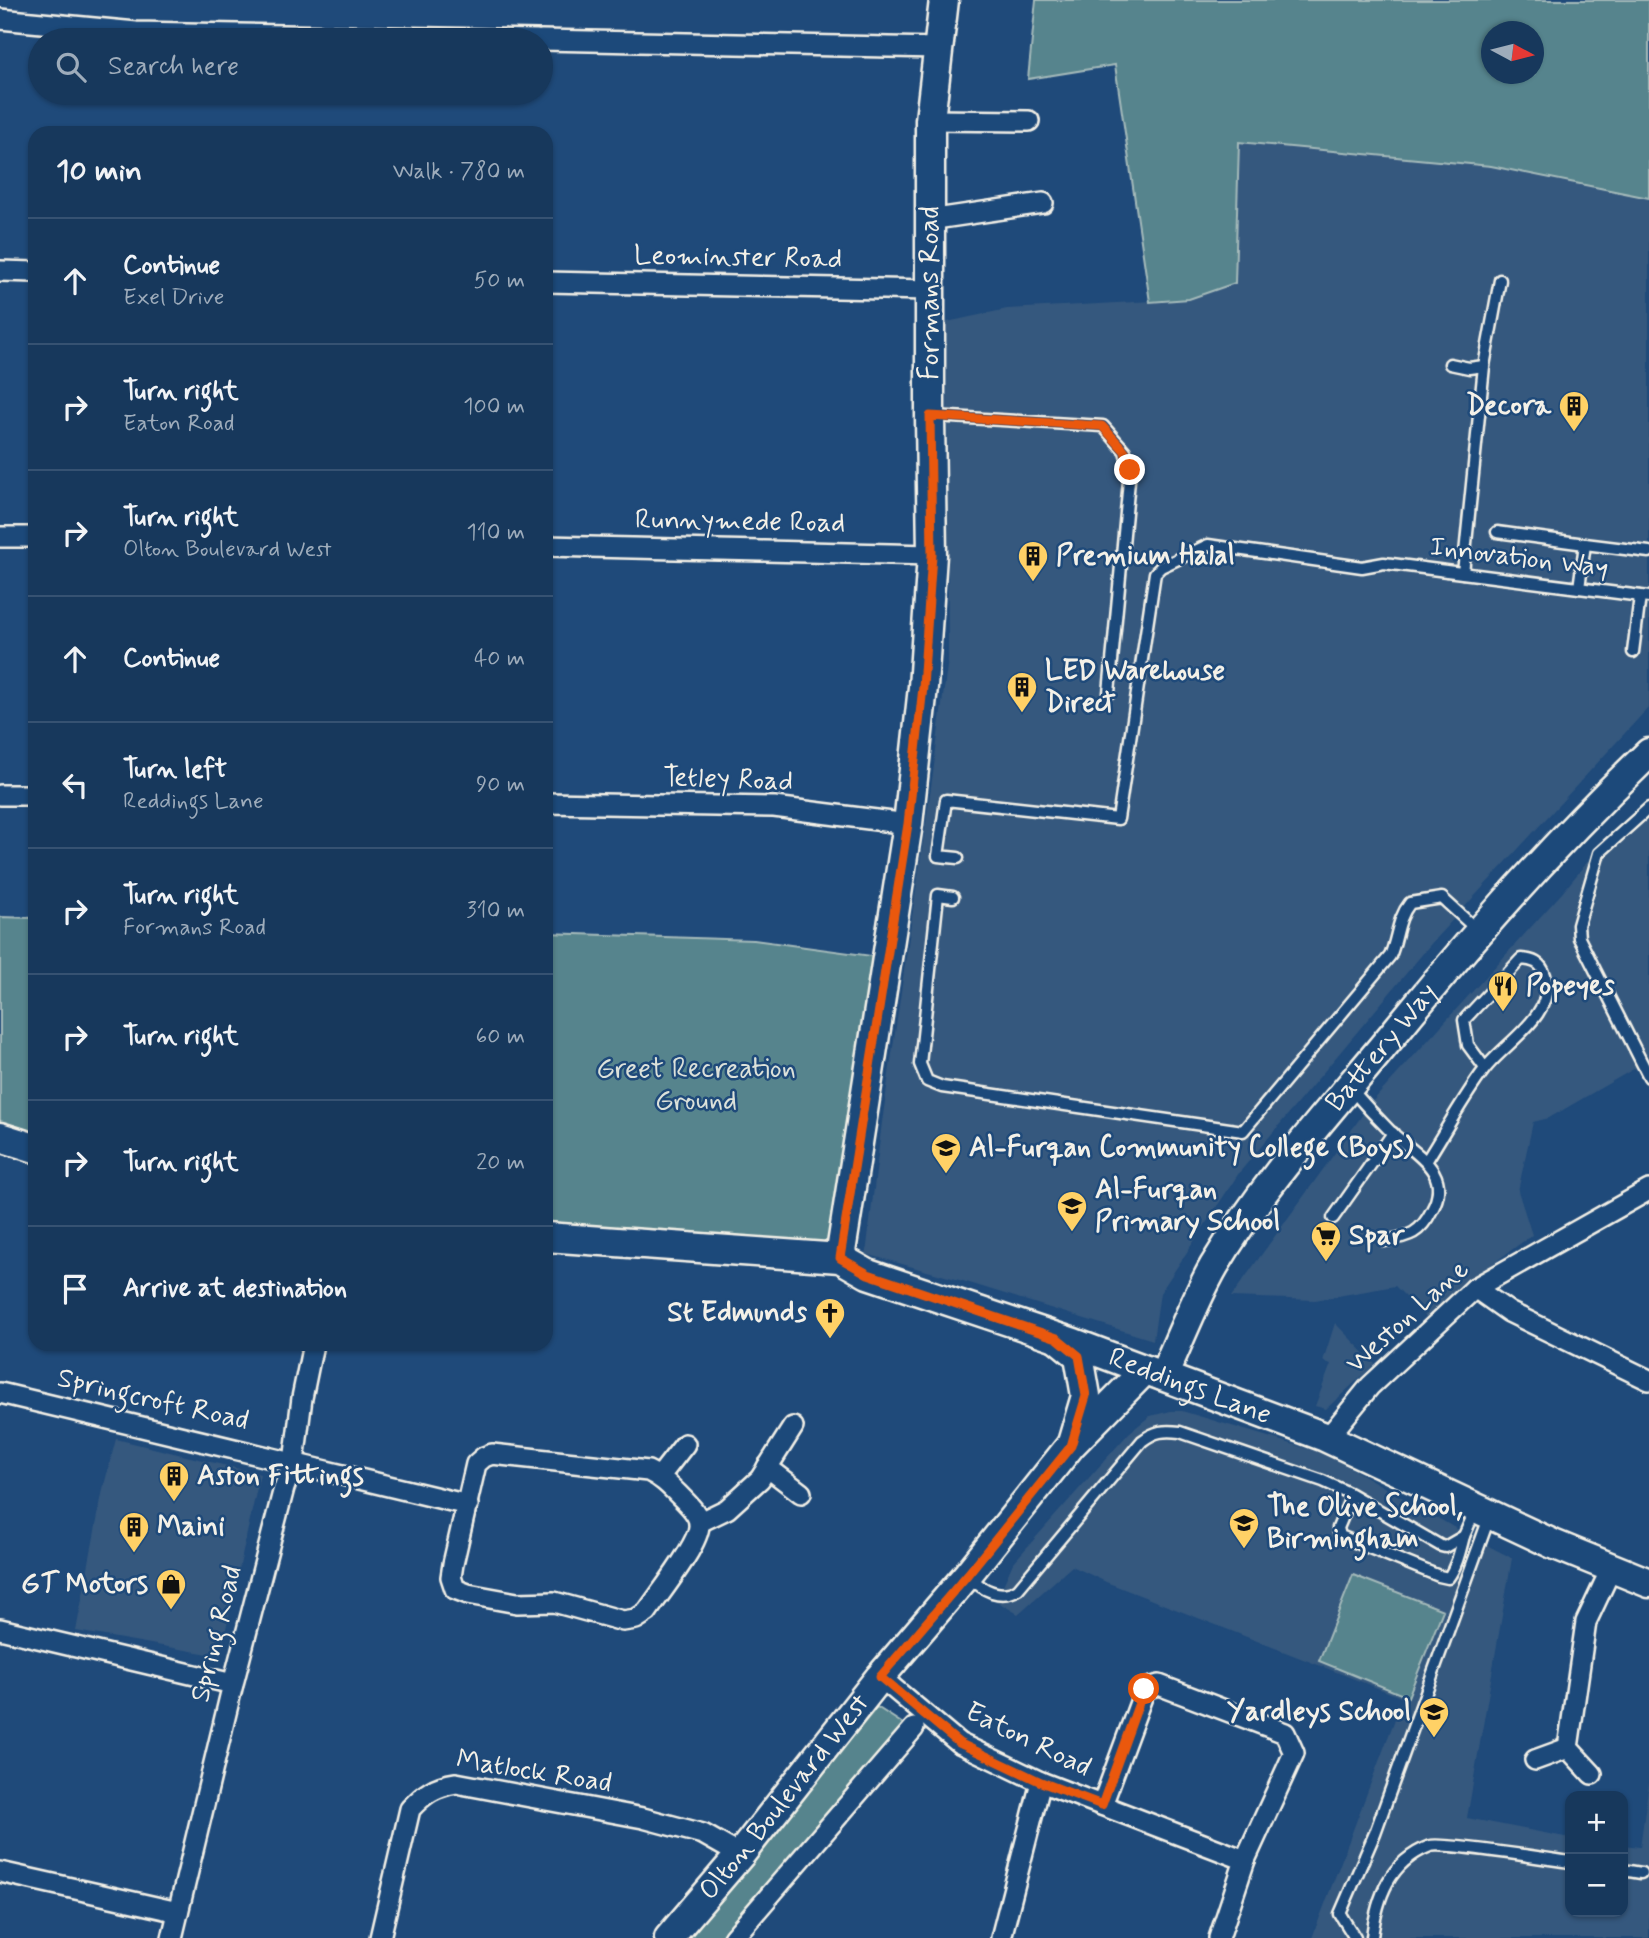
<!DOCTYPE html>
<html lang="en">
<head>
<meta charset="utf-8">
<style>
  body { margin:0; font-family:Mynerve,sans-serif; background:#244365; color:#f1f3f6 }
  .controls { position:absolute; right:21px; bottom:21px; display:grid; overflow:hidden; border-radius:14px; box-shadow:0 2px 5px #0004 }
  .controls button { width:63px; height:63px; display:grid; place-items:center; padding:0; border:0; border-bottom:2px solid #365272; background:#17385c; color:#f1f3f6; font:35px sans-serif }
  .compass { position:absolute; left:1481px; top:21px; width:63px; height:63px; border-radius:50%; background:#17385c; box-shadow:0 2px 5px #0004; rotate:97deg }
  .stop { position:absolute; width:21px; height:21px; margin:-16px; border:5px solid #ea580c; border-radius:50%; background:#fff }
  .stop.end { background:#ea580c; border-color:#fff; box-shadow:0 2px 7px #0008 }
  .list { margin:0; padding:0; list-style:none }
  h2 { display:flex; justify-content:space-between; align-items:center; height:91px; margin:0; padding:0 28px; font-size:30px }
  h2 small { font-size:23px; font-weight:400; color:#9eacbb }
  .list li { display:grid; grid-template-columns:46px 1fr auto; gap:21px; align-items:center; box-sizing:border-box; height:126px; padding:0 28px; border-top:2px solid #365272 }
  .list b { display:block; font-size:26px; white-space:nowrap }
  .list p { margin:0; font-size:23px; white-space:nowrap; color:#9eacbb }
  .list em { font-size:23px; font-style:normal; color:#9eacbb }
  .icon { flex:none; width:38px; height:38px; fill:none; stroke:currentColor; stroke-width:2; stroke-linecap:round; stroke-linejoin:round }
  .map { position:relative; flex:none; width:1649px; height:1938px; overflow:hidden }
  .search { position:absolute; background:#17385c; box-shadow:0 2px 5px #0004; left:28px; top:28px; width:525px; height:77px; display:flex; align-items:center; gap:18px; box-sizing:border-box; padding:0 24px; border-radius:38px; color:#9eacbb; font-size:26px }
  .panel { position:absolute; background:#17385c; box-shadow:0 2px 5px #0004; left:28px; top:126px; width:525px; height:1225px; border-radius:21px }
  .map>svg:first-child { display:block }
</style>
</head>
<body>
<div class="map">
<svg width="1649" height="1938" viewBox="0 0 1649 1938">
  <rect width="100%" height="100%" fill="#1f4a7a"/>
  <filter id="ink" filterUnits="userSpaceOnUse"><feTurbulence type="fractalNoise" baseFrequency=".0143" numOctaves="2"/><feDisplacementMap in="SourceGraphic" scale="14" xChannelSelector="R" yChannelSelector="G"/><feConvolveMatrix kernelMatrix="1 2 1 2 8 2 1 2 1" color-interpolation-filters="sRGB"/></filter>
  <g filter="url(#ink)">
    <g fill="#35587e">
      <polygon points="1239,142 1491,166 1649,198 1649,707 1435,939 1239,1173 1160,1293 1153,1340 963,1281 866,1254 882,1122 933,773 948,659 947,322 1007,309 1189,299"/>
      <polygon points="1649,799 1649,1092 1637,1067 1549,1118 1533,1122 1518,1191 1532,1235 1461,1287 1426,1317 1395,1286 1315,1300 1231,1297 1371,1103 1562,893 1611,833"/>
      <polygon points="1335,1323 1375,1364 1326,1409 1315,1406 1331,1364 1323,1361"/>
      <polygon points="1171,1411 1182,1411 1328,1455 1469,1536 1512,1558 1467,1818 1570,1838 1570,1912 1623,1912 1623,1845 1640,1847 1649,1782 1649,1938 1312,1938 1403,1698 1106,1582 1072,1566 1018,1614 996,1601 1013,1563 1129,1433 1150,1416"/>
      <polygon points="116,1439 260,1474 220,1656 76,1631 103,1489"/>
    </g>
    <g fill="#56848d" stroke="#a5baba" stroke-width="2" fill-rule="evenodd">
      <path d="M1036,0H1649V198L1491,166L1239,142L1235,283L1189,299L1150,302L1115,65L1028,79ZM1492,32H1534V74H1492Z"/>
      <polygon points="0,917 35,918 35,1132 0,1122"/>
      <polygon points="546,933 754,940 872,956 832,1243 546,1223"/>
      <polygon points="1353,1575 1443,1610 1408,1697 1319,1661"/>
      <polygon points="877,1707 906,1726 726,1938 686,1938"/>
    </g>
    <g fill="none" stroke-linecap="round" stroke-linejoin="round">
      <g stroke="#f4f1e8" stroke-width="15">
        <g id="lane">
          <polyline points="1450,364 1469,368 1484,366 1463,573"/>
          <polyline points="1484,366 1500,280"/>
          <polyline points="934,416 1103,426 1125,451 1130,470 1109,693"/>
          <polyline points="1497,532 1585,544"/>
          <polyline points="1579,588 1585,544 1649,552"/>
          <polyline points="1633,652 1640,596"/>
          <polyline points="1649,808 1599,853 1578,925 1579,938 1649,1077"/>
          <polyline points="958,858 938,856 946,800 1118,819 1155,573 1161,567 1208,545 1362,567 1384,563 1649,597"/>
          <path d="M953,897L938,895L920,1064L927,1081L942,1087L1243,1131L1390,956C1398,938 1397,919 1410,903L1442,898L1477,930"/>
          <path d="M1351,1089C1364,1104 1378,1119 1392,1133C1416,1155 1453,1172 1432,1210C1420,1234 1410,1236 1385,1241"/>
          <path d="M1427,1160C1446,1130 1463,1098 1484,1070C1504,1043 1557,1015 1545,975C1541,962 1533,960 1521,959L1464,1020L1468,1045L1485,1068"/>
          <polyline points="1333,1218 1393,1133"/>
          <polyline points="1464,1536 1475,1511"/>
          <path d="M970,1577C982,1590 1001,1600 1018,1589L1142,1441C1155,1431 1164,1430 1180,1432L1323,1481L1349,1493L1441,1546L1445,1547L1464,1536C1460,1551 1457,1566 1448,1578L1439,1576L1340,1536L1338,1528L1352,1495"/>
          <polyline points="1623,1870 1641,1873"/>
          <path d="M1372,1937C1377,1897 1389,1862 1430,1846C1442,1842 1549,1859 1570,1862"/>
          <polyline points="1355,1938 1340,1914 1375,1833 1489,1518"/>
        </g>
      </g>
      <g stroke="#f4f1e8" stroke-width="24">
        <g id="street">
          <polyline points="0,19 136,32 537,40"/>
          <polyline points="541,40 938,48"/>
          <polyline points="930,120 1029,121"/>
          <polyline points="929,220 1043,203"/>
          <polyline points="0,271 35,272"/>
          <polyline points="546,282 929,290"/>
          <polyline points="0,537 35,537"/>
          <polyline points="546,546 932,555"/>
          <polyline points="0,795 35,795"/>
          <polyline points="546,803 774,807 908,824"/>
          <polyline points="1475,1288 1509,1312 1649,1380"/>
          <polyline points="0,1393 468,1505"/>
          <polyline points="1325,1437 1335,1429 1370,1386 1475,1288 1649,1190"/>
          <path d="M492,1454L648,1471C662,1477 671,1487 681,1497C688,1504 699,1514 699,1524C701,1542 659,1594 647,1612L636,1619L623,1621L554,1602L517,1603L468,1594L455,1589L451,1577L453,1564L476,1464L484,1457Z"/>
          <polyline points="767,1467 801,1493"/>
          <polyline points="660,1476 685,1444"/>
          <polyline points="700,1522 727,1509 760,1479 793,1427"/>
          <polyline points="0,1629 233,1684"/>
          <polyline points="880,1677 959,1743 1041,1782 1245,1860 1219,1938"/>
          <polyline points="1535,1760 1568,1748"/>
          <polyline points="1592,1774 1568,1748 1586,1622 1612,1567"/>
          <polyline points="1102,1805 1145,1689 1159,1685 1285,1733 1294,1753 1245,1860"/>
          <polyline points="0,1872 178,1912"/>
          <polyline points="172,1938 233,1684 284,1488 294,1462 302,1398 313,1344"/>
          <path d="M380,1938L410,1809C424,1794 435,1786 456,1783L643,1818L703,1834L740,1855"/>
          <polyline points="733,1938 914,1728"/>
          <polyline points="1001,1938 1041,1782"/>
        </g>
      </g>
      <g stroke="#f4f1e8" stroke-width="33">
        <g id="secondary">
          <polyline points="0,1137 35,1148"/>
          <path id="s1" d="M546,1237L840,1258L868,1274L1074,1343L1325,1437L1553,1544L1649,1583"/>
          <polyline points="840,1258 908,824 923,687 932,555 930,417 930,120 944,0"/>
          <polyline points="1057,1338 1079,1356 1086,1396 1072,1443"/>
          <path id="s2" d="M1163,1376C1180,1340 1194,1301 1214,1266C1268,1176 1334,1107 1399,1027C1477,931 1559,839 1649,753"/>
          <path id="s3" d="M669,1938L740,1855L880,1677L968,1574L1071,1445L1145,1370"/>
        </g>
      </g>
      <use href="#lane" stroke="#1f4a7a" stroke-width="10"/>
      <use href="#street" stroke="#1f4a7a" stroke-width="19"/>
      <use href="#secondary" stroke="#1f4a7a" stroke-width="28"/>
    </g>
  </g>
  <g fill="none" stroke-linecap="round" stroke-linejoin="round" filter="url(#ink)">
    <polyline stroke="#ea580c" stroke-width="9" points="1130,470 1125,451 1102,426 930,416 932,555 923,687 908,824 840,1258 868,1274 1057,1338 1079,1356 1086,1396 1071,1446 968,1574 880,1677 959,1743 1041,1782 1102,1805 1144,1689"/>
  </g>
  <defs>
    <g id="building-pin" transform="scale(1.575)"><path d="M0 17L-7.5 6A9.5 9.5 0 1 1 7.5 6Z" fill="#ffd166" stroke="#1f4a7a"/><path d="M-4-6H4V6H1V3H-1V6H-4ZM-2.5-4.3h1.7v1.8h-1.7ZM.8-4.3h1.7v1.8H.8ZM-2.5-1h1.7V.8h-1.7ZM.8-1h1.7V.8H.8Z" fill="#111"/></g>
    <g id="restaurant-pin" transform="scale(1.575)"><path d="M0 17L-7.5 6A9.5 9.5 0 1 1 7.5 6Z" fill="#ffd166" stroke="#1f4a7a"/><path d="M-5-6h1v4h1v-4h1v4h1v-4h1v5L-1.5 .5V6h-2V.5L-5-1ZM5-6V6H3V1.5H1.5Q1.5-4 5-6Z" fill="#111"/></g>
    <g id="school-pin" transform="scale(1.575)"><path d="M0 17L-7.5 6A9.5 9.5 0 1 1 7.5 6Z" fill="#ffd166" stroke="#1f4a7a"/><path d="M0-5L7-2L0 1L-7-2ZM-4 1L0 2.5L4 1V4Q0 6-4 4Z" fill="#111"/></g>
    <g id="supermarket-pin" transform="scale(1.575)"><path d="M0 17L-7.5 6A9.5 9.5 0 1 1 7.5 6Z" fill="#ffd166" stroke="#1f4a7a"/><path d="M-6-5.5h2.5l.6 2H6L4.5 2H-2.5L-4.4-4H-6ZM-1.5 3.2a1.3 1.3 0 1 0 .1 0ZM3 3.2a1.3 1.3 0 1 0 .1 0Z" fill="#111"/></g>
    <g id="church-pin" transform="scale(1.575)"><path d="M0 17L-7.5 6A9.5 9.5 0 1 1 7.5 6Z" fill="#ffd166" stroke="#1f4a7a"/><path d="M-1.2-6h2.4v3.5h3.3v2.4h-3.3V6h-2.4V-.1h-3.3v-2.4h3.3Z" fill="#111"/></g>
    <g id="shop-pin" transform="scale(1.575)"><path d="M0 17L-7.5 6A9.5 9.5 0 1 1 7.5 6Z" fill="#ffd166" stroke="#1f4a7a"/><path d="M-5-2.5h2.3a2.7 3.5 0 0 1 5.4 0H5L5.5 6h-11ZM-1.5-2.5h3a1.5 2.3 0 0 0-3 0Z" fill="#111"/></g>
  </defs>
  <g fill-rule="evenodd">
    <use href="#building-pin" x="1574" y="406"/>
    <use href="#building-pin" x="1033" y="556"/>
    <use href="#building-pin" x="1022" y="687"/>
    <use href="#restaurant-pin" x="1503" y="986"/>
    <use href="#school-pin" x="946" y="1148"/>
    <use href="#school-pin" x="1072" y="1206"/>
    <use href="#supermarket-pin" x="1326" y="1236"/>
    <use href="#church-pin" x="830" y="1313"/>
    <use href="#building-pin" x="174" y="1476"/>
    <use href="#school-pin" x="1244" y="1523"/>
    <use href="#building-pin" x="134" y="1527"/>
    <use href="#shop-pin" x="171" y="1584"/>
    <use href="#school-pin" x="1434" y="1712"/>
  </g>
  <g text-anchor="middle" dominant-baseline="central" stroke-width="5" stroke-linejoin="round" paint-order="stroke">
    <g font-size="28" fill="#f4f1e8" stroke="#1f4a7a">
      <text transform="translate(738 258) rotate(1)">Leominster Road</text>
      <text transform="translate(930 293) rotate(-90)">Formans Road</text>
      <text transform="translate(740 522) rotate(1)">Runnymede Road</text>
      <text transform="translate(1519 558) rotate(7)">Innovation Way</text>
      <text transform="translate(728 780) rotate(2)">Tetley Road</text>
      <text stroke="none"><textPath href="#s2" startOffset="397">Battery Way</textPath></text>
      <text transform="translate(1408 1317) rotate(-42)">Weston Lane</text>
      <text stroke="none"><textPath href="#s1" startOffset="668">Reddings Lane</textPath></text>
      <text transform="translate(153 1400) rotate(13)">Springcroft Road</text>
      <text transform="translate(217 1634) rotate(-76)">Spring Road</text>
      <text transform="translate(1028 1740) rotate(26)">Eaton Road</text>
      <text transform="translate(534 1772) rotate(9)">Matlock Road</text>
      <text stroke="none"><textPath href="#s3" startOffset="182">Olton Boulevard West</textPath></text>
    </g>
    <g font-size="28" font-weight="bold" fill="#f4f1e8" stroke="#1f4a7a" text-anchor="start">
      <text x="1551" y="406" text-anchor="end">Decora</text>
      <text x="1056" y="556">Premium Halal</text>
      <text x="1045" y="671">LED Warehouse<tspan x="1045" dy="32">Direct</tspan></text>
      <text x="1526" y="986">Popeyes</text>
      <text x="969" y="1148">Al-Furqan Community College (Boys)</text>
      <text x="1095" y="1190">Al-Furqan<tspan x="1095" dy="32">Primary School</tspan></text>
      <text x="1349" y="1236">Spar</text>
      <text x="807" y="1313" text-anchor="end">St Edmunds</text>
      <text x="197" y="1476">Aston Fittings</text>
      <text x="1267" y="1507">The Olive School,<tspan x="1267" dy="32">Birmingham</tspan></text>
      <text x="157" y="1527">Maini</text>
      <text x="148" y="1584" text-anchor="end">GT Motors</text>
      <text x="1411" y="1712" text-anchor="end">Yardleys School</text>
    </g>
    <g font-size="28" fill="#dce1da" stroke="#1f4a7a">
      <text x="696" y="1069">Greet Recreation<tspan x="696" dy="32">Ground</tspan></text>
    </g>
  </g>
</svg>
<div class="controls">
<button>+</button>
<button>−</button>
</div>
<svg class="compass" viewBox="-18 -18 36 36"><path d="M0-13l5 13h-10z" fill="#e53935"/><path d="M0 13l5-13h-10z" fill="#9eacbb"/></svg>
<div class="stop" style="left:1144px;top:1689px"></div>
<div class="stop end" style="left:1130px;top:470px"></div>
<div class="search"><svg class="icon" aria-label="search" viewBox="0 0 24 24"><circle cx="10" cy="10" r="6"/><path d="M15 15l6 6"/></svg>Search here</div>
<section class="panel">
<h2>10 min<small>Walk · 780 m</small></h2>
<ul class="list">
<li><svg class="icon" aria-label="ahead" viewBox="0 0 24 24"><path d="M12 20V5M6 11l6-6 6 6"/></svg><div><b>Continue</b><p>Exel Drive</p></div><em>50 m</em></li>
<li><svg class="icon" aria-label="right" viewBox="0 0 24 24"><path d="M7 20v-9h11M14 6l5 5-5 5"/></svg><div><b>Turn right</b><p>Eaton Road</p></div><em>100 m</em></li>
<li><svg class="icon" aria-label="right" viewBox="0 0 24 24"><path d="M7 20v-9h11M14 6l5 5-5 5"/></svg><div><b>Turn right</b><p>Olton Boulevard West</p></div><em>110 m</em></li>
<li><svg class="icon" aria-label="ahead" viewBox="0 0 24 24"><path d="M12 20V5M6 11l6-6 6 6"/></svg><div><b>Continue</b></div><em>40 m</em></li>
<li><svg class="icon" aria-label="left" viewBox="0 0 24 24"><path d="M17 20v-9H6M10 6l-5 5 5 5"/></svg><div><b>Turn left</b><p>Reddings Lane</p></div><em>90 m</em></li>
<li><svg class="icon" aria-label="right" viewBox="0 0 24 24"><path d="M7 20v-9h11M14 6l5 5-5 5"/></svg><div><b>Turn right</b><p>Formans Road</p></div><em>310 m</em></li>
<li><svg class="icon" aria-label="right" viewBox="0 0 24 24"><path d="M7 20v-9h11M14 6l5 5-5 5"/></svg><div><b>Turn right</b></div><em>60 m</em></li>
<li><svg class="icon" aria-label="right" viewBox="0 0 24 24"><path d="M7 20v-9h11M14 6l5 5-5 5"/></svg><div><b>Turn right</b></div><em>20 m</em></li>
<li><svg class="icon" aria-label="arrive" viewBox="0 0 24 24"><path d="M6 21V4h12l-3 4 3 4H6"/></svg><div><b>Arrive at destination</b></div></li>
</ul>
</section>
</div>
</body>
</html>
